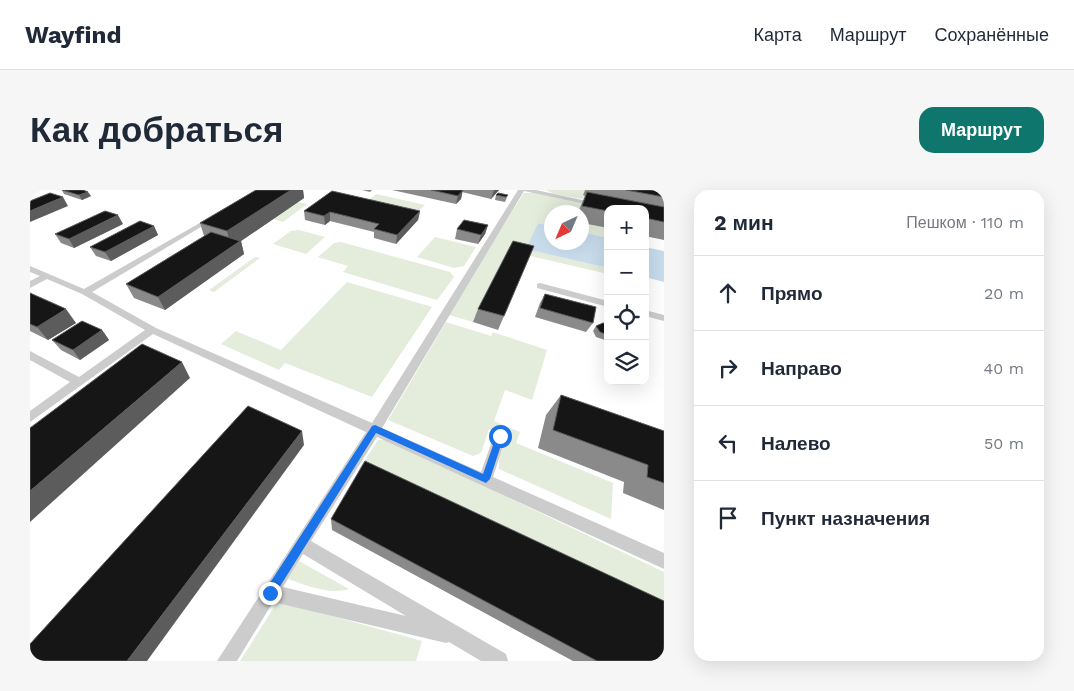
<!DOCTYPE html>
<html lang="ru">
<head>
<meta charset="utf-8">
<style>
  body { margin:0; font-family:"Work Sans",sans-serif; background:#f6f6f7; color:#1f2937 }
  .controls { position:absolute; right:15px; top:15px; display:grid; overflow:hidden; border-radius:10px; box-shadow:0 5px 20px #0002 }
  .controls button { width:45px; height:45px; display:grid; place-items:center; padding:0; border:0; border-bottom:1px solid #e0e1e3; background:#fff; color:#1f2937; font:25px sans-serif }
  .compass { position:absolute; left:514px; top:15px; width:45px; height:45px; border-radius:50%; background:#fff; box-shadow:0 5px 20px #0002; rotate:224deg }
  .stop { position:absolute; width:15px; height:15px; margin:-11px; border:4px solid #1a73e8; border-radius:50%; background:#fff }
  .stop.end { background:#1a73e8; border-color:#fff; box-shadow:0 1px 5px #0008 }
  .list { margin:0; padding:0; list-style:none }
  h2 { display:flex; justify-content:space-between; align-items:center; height:65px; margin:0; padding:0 20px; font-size:21px }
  h2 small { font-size:16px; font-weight:400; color:#747a83 }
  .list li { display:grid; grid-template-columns:32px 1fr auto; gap:15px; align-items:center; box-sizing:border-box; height:75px; padding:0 20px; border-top:1px solid #e0e1e3 }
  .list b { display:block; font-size:19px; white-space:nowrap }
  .list em { font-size:16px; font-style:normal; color:#747a83 }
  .icon { flex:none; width:28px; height:28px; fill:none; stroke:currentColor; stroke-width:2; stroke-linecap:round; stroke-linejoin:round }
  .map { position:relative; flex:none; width:634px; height:471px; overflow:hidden; border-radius:15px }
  header { display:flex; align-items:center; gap:30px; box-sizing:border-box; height:70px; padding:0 25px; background:#fff; border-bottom:1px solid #e0e1e3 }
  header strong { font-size:24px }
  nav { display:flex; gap:28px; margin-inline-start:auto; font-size:18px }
  .intro { display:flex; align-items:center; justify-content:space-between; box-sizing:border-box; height:120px; padding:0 30px }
  h1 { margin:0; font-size:35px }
  .button { padding:12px 22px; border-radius:15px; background:#0f766e; color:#fff; font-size:18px; font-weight:700 }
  main { display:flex; gap:30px; padding:0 30px }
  aside { flex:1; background:#fff; border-radius:15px; box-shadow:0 5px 20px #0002 }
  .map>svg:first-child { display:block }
</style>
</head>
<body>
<header>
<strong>Wayfind</strong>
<nav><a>Карта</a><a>Маршрут</a><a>Сохранённые</a></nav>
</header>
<div class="intro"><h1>Как добраться</h1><a class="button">Маршрут</a></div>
<main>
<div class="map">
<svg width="634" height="471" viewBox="0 0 634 471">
  <rect width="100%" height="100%" fill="#fff"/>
  <g fill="#e4ecdc">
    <polygon points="516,0 555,0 553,5 556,6 553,9 524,4"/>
    <polygon points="494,3 505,3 553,13 547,22 522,22 521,36 508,33 497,59 578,78 578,84 483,62 443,132 416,124"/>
    <polygon points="346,4 395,15 388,22 338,11"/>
    <polygon points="268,12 277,14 253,32 243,29"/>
    <polygon points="552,33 578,38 578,48 552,42"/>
    <polygon points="269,40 295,47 276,64 243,54 261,41"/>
    <polygon points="405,47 446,57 434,76 424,78 387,67"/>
    <polygon points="311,52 420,82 424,87 407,110 313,82 318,76 288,67 304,53"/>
    <polygon points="225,67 230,68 184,102 179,100"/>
    <polygon points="317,92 402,117 342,207 255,173 249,180 191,154 206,141 251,160"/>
    <polygon points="416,132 461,146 463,142 517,160 502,210 475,200 464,231 490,242 486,253 583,293 581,329 469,279 469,269 476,245 459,239 451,263 443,266 358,230"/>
    <polygon points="348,250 358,250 634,382 634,424 329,279"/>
    <path d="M269,371L319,399C298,405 279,396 258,389Z"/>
    <polygon points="248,411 392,451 386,471 210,471"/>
  </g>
  <g fill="#c8dcec">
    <polygon points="508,33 521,36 522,52 552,52 552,42 578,48 578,78 496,59"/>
    <polygon points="615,57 634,61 634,92 615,87"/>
  </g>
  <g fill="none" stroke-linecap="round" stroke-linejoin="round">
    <g fill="#ccc" fill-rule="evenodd">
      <path d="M488,0H506L593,19H579L494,1L352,238L451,282L465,243L470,242L475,243L476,247L463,287L634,363V379L347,247L281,351L476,464L478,471H451L419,452L416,453L243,412L207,471H187L336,242L123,144L0,232V221L40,192L0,170V161L49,187L115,140L52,104L17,89L0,98V91L10,86L0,82V76L54,99L182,26H186V28L62,102L126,138L342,233ZM273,364L376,426L253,397Z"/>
      <polygon points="510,93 578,111 578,117 507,98 507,94"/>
      <polygon points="615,120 634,125 634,131 615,126"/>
    </g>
  </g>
  <g fill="#8a8a8a">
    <polygon points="32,0 61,6 52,10 34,4"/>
    <polygon points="226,0 273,0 274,8 211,51 214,64 135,120 104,108 96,94 174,46 170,33"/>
    <polygon points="332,0 342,0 340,2"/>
    <polygon points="362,0 469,0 461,9 432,2 431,9 426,14"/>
    <polygon points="555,0 634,0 634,50 615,46 615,19 578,19 578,38 552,33 552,22 548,22 555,6 553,5"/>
    <polygon points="466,5 478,5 475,12 465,10"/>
    <polygon points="274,21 390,21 388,30 366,54 344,48 344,42 300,31 295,35 275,30"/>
    <polygon points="93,34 44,58 31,53 25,44"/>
    <polygon points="458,35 455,44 448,54 425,49 427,39"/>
    <polygon points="124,36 128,45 81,71 66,66 60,57"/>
    <polygon points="504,56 468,140 443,132 448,119"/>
    <polygon points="0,103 46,133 18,150 0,141"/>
    <polygon points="515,104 563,133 556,142 505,127 510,113"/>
    <polygon points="578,134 578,151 566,147 563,141 566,136"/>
    <polygon points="72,140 79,150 50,170 31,160 22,150"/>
    <polygon points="531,205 634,241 634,320 593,303 594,292 508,258 516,225"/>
    <polygon points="301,329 634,471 543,471 302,340"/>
  </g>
  <g fill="#5c5c5c">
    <polygon points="261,0 273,0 274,8 211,51 214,64 135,120 128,107 201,57 197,41"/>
    <polygon points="433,0 431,9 426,14 428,6"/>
    <polygon points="464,0 469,0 461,9"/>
    <polygon points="58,2 61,6 52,10 49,5"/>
    <polygon points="33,7 38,16 0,32 0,21"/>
    <polygon points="390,21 388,30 366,54 367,45"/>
    <polygon points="300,22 300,31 295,35 294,26"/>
    <polygon points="88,25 93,34 44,58 39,49"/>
    <polygon points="458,35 455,44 448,54 451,45"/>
    <polygon points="124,36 128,45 81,71 75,62"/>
    <polygon points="36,119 46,133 18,150 7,137"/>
    <polygon points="72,140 79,150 50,170 43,160"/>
    <polygon points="152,172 160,188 0,332 0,301"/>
    <polygon points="272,241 274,255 117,471 97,471"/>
  </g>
  <g fill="#161616" stroke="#5c5c5c">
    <polygon points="32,0 53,0 58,2 49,5"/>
    <polygon points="226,0 261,0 197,41 170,33"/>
    <polygon points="401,0 433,0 428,6"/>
    <polygon points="596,0 634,0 634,7"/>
    <polygon points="302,1 390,21 367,45 344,39 349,34 300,22 294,26 274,21"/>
    <polygon points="557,2 634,17 634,32 615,28 615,19 578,19 578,21 552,16"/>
    <polygon points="20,3 33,7 0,21 0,11"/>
    <polygon points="468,3 478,5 476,7 466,5"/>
    <polygon points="75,21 88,25 39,49 25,44"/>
    <polygon points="434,30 458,35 451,45 427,39"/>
    <polygon points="110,31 124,36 75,62 60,57"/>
    <polygon points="181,42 210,51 128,107 96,94"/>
    <polygon points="483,51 504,56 474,126 448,119"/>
    <polygon points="0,103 36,119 7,137 0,134"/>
    <polygon points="515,104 566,117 563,133 510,118"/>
    <polygon points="52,131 72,140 43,160 22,150"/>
    <polygon points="573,133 578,134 578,145 570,142 566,136"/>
    <polygon points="112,154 152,172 0,301 0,238"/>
    <polygon points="531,205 634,241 634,293 617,287 618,275 523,240"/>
    <polygon points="218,216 272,241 97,471 0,471 0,454"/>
    <polygon points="335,271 634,411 634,471 567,471 301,329"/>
  </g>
  <polygon fill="#1a73e8" points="345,235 453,284 467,244 470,243 474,246 460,289 456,293 346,243 244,406 240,408 236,406 234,403 236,399 342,236"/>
</svg>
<div class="controls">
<button>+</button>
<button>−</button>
<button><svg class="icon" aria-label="locate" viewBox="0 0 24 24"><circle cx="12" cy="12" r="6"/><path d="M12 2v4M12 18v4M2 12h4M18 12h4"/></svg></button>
<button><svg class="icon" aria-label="layers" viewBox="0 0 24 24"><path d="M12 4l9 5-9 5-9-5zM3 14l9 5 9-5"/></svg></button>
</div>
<svg class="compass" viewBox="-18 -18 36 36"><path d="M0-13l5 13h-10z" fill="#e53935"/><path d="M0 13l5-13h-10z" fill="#747a83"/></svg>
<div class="stop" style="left:470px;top:246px"></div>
<div class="stop end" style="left:240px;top:403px"></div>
</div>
<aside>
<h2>2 мин<small>Пешком · 110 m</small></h2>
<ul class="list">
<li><svg class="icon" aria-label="ahead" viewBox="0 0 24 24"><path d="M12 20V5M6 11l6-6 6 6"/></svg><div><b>Прямо</b></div><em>20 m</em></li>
<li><svg class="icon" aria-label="right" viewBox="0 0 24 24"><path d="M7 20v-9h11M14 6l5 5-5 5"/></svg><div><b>Направо</b></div><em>40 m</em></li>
<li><svg class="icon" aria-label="left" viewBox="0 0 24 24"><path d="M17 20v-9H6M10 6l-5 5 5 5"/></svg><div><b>Налево</b></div><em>50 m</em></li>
<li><svg class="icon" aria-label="arrive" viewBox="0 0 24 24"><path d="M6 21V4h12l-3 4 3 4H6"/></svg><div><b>Пункт назначения</b></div></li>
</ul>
</aside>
</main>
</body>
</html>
